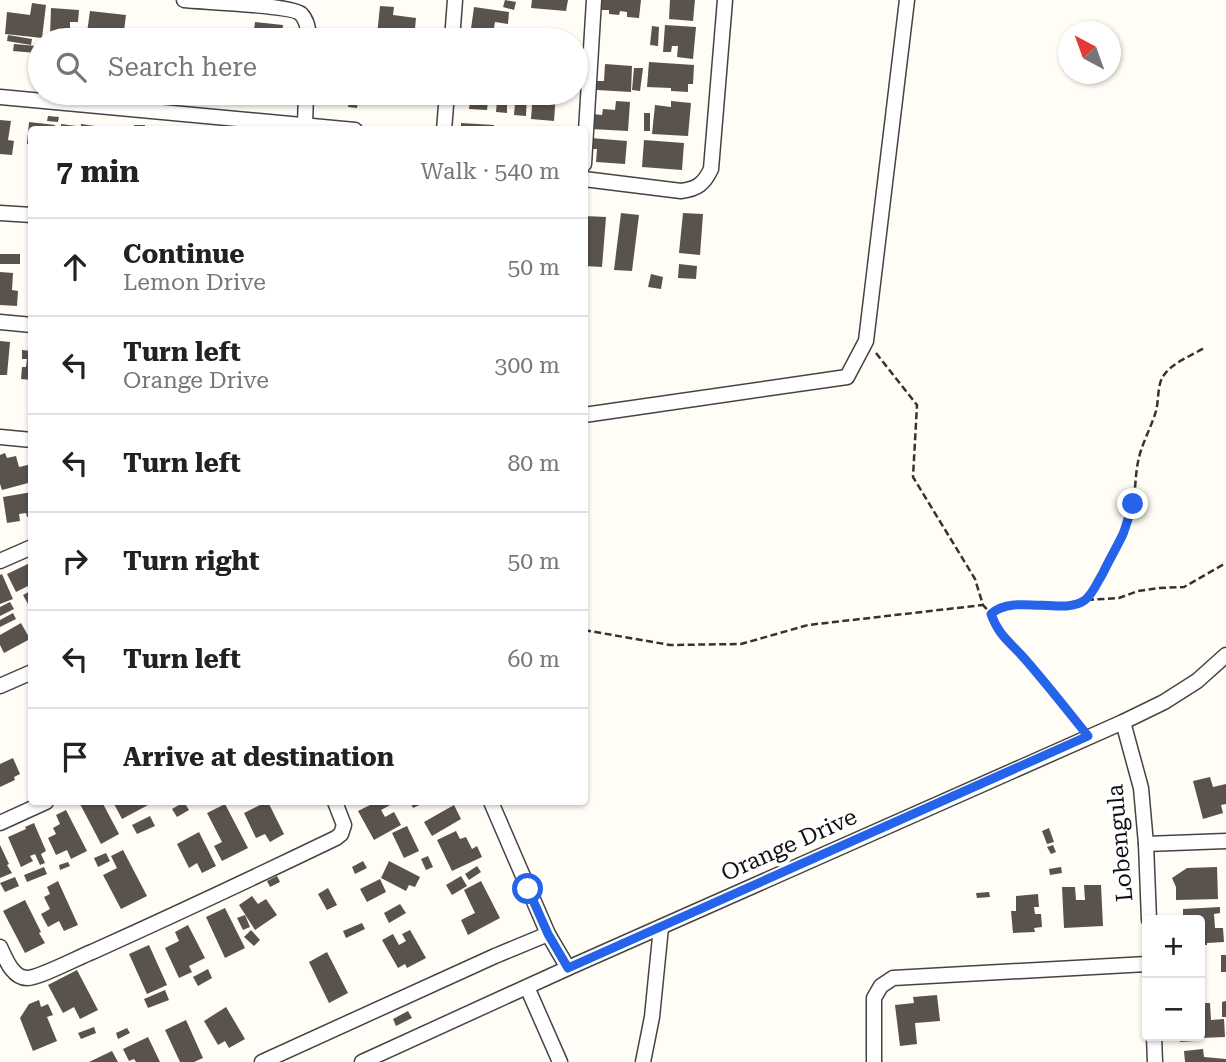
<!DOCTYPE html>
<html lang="en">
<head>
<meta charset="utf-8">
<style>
  body { margin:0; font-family:"Roboto Serif",serif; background:#f2f2f2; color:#222 }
  .controls { position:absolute; right:21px; bottom:21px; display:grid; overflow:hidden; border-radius:7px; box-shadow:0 2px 5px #0004 }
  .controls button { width:63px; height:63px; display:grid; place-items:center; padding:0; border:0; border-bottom:2px solid #e0e0e0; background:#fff; color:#222; font:35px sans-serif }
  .compass { position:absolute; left:1058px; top:21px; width:63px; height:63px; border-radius:50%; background:#fff; box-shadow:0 2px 5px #0004; rotate:319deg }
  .stop { position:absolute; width:21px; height:21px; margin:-16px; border:5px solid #2563eb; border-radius:50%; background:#fff }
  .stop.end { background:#2563eb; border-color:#fff; box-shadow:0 2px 7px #0008 }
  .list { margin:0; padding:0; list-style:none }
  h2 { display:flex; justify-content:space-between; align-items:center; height:91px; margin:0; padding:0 28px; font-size:30px }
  h2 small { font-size:23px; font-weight:400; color:#767676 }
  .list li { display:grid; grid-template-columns:46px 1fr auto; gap:21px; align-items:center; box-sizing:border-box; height:98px; padding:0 28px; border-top:2px solid #e0e0e0 }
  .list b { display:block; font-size:26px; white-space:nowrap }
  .list p { margin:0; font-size:23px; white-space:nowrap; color:#767676 }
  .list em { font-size:23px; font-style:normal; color:#767676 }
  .icon { flex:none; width:38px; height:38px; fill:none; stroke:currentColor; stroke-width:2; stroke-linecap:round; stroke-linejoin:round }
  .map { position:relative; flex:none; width:1226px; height:1062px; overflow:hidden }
  .search { position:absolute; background:#fff; box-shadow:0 2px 5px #0004; left:28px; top:28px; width:560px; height:77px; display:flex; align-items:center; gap:18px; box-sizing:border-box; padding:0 24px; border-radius:38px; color:#767676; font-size:26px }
  .panel { position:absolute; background:#fff; box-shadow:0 2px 5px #0004; left:28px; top:126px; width:560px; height:679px; border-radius:7px }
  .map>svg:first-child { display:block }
</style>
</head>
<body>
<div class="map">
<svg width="1226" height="1062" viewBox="0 0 1226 1062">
  <rect width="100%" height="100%" fill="#fffdf5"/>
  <g fill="#5a524d">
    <polygon points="505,0 516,2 514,10 503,7"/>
    <polygon points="532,0 568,0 566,11 531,8"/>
    <polygon points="602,0 641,0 639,18 627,17 627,12 620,11 619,15 609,14 609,10 601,10"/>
    <polygon points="670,0 695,0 693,21 669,19"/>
    <polygon points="32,3 46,5 42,38 5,34 7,12 30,15"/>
    <polygon points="380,6 394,7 393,15 416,18 414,39 377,35"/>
    <polygon points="474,7 509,12 508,24 495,22 494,28 502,29 500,40 470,36"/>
    <polygon points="51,8 79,10 78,22 70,22 70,28 83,28 83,38 50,36"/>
    <polygon points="90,11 126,15 123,39 106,37 106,40 86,40"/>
    <polygon points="255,22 283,25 281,40 256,40 253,37"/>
    <polygon points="665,25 696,27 693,59 677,57 678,46 672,46 671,52 663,52"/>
    <polygon points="652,26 659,27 658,46 650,45"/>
    <polygon points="8,35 32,39 31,45 7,41"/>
    <polygon points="323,35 350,37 349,40 322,40"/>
    <polygon points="14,44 37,46 36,53 13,51"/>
    <polygon points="649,62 694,65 693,84 688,84 688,92 671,91 671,88 647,87"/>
    <polygon points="605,64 632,66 631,92 597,90 597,81 604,81"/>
    <polygon points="634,68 643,68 640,91 632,90"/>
    <polygon points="121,93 139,93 138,97 121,94"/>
    <polygon points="175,93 199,93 199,97 175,95"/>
    <polygon points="217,93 244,93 243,102 217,100"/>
    <polygon points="254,93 274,93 272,104 253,103"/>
    <polygon points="326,93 346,93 345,105 318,102 319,95 326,96"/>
    <polygon points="350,93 359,93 357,108 348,107"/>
    <polygon points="471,93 489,93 487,110 469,109"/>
    <polygon points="516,93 527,94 526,116 514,115"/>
    <polygon points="533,93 556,93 554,121 531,119"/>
    <polygon points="497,100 507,101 507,113 496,112"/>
    <polygon points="616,101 630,102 628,131 591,129 592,114 602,115 603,109 615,110"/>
    <polygon points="671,101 691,103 688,136 652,134 655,105 671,107"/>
    <rect x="644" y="113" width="6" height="18"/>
    <polygon points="48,116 59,117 58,122 47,121"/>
    <polygon points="0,120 11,121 8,140 14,141 12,155 0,154"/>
    <polygon points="29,122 55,125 54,130 32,130 32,144 27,144"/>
    <polygon points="461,123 494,125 494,130 461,130"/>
    <polygon points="61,124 76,126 75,130 61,130"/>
    <polygon points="81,124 95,126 95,130 81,130"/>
    <polygon points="134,125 145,125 144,130 134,130"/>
    <polygon points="591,138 627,141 625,164 596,162 597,149 590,149"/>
    <polygon points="644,140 684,143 682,170 642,167"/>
    <polygon points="621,213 639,215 632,271 614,270"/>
    <polygon points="683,213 703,214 700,255 679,253"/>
    <polygon points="585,216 606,217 602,267 584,266"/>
    <rect x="0" y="254" width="20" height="10"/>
    <polygon points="679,264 697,266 696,279 678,278"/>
    <polygon points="0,272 13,273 12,290 18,291 17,306 0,305"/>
    <polygon points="651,274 663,277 661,289 648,287"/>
    <polygon points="0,341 10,342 7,375 0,375"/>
    <polygon points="22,350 32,351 32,380 21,379 22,367 26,367 27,359 22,359"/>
    <polygon points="5,453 7,458 16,456 19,467 32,464 32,482 2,490 0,484 0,455"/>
    <polygon points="32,492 32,516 27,517 26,513 19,514 20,521 7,523 3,497"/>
    <polygon points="32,562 32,584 16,592 7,574"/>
    <polygon points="2,574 13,599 0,604 0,575"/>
    <polygon points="32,590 32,604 29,606 23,595"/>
    <polygon points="10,602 14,609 0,616 0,607"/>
    <polygon points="13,613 16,619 0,627 0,620"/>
    <polygon points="21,623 30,639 4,653 0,645 0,635"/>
    <polygon points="13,758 20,774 14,777 15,780 0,787 0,764"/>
    <polygon points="1210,777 1213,787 1226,784 1226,804 1221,805 1223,813 1203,819 1193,781"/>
    <polygon points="85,802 102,802 119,834 101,844 80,804"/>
    <polygon points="113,802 146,802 148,805 122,819"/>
    <polygon points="184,802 189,810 177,817 172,809"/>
    <polygon points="266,802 268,802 284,834 270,842 265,834 256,838 244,813"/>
    <polygon points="370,802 393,802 394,803 381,810 385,817 394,812 401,825 374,840 358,811 372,804"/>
    <polygon points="410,802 426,802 413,808"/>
    <polygon points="225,804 248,848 222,861 214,846 222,842 207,813"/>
    <polygon points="454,805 461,819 432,836 424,822"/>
    <polygon points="66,810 87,851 71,859 67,850 56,855 48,838 56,834 53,828 60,824 56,815"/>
    <polygon points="150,816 155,826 137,834 132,825"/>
    <polygon points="34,823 46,851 41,854 45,863 40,865 35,854 30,856 33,861 21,867 8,837 26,829 25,827"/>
    <polygon points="407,826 419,851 404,858 392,833"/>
    <polygon points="1049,828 1054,842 1047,844 1042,831"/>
    <polygon points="456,831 460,839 466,837 472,849 477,846 482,857 452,871 437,840"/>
    <polygon points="199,832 216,866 202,873 197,863 189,868 177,844"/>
    <polygon points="0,845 9,864 7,865 12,873 0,878"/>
    <polygon points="1053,845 1056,852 1051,854 1047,847"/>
    <polygon points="123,850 147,896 121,909 103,875 117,868 111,856"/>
    <polygon points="106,853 110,861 98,867 94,858"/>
    <polygon points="428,856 433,867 426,870 421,859"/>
    <polygon points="363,861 367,868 355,874 352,867"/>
    <polygon points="389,861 420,877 415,887 409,885 406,891 381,878"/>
    <polygon points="68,862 70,866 60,870 59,865"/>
    <polygon points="477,866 481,872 469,880 465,874"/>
    <polygon points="44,867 47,874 27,882 24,875"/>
    <polygon points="1061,867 1062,873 1050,875 1049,869"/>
    <polygon points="1217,867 1218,899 1176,900 1176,887 1172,878 1187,868"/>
    <polygon points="277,876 280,882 270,887 267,881"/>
    <polygon points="461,876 467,886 452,895 446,885"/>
    <polygon points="15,877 19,886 5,892 0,883"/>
    <polygon points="380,879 386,892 367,902 360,889"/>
    <polygon points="58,881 78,925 64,931 59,921 48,927 41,914 50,909 44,897 50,894 47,887"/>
    <polygon points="481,881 500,918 468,935 461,920 475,913 464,890"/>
    <polygon points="1084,885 1101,885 1103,926 1064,928 1062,887 1075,887 1076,900 1085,900"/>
    <polygon points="328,888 337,905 327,910 318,894"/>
    <polygon points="989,892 990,897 977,898 976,893"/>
    <polygon points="1038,894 1039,907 1034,907 1035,914 1041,914 1042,927 1034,928 1035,932 1013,933 1011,911 1016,911 1016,896"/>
    <polygon points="252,896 258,904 266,899 277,915 255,930 239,905"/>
    <polygon points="25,900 41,932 39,933 45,943 25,953 3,911"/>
    <polygon points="400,904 406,913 389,923 384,913"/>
    <polygon points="1220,907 1220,913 1214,914 1215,928 1223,928 1224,942 1207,943 1207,945 1200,945 1200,920 1183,920 1183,909"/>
    <polygon points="225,908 245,948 225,958 206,917"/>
    <polygon points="245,915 250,927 243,930 237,918"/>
    <polygon points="362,923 365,929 346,938 343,931"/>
    <polygon points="188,925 205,958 189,966 192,972 179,978 165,948 179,941 175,932"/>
    <polygon points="251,930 260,940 254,946 244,937"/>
    <polygon points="410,930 426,958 407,968 405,964 398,968 382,940 393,934 399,945 406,941 402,934"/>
    <polygon points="149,945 167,985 147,994 129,954"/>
    <polygon points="327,952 348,993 329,1003 309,962"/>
    <rect x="1221" y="955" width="5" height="17"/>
    <polygon points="208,969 212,978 198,986 193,977"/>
    <polygon points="77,970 98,1010 80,1019 74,1007 63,1013 48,985"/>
    <polygon points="165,990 169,1000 148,1008 144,999"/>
    <polygon points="937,995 940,1021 915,1023 917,1044 900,1046 895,1005 914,1003 913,997"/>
    <polygon points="39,1000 41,1007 48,1004 53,1015 47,1017 57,1041 33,1051 20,1018 29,1004"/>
    <polygon points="1226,1001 1226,1017 1222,1017 1222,1002"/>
    <polygon points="1200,1003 1210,1003 1211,1020 1224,1019 1225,1037 1200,1038"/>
    <polygon points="226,1007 245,1039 229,1048 225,1041 218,1045 204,1021"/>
    <polygon points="408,1011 412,1018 396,1026 393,1019"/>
    <polygon points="186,1020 203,1058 194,1062 180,1062 165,1030"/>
    <polygon points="94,1027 96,1033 81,1039 78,1033"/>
    <polygon points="127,1028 130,1033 118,1039 116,1033"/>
    <polygon points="1180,1036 1195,1036 1195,1041 1180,1042"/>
    <polygon points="148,1037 160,1062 136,1062 134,1059 129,1061 123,1049"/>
    <polygon points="1203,1049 1204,1057 1226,1059 1226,1062 1185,1062 1184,1051"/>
    <polygon points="112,1051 118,1062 89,1062"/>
  </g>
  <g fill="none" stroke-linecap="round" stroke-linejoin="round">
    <g stroke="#444" stroke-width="17">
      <g id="minor">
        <path d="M184,0C203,2 292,5 301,14C308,21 308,31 310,40"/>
        <polyline points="452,40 455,0"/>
        <polyline points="0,97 355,130"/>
        <polyline points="305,125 306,93"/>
        <polyline points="444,130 447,93"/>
        <polyline points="584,164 594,0"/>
        <path d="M584,179L681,191C697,189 704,184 711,169L725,0"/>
        <polyline points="0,213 32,215"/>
        <polyline points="0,322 32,325"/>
        <polyline points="584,415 847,377 866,341 907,0"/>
        <polyline points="0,437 32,440"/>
        <polyline points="0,561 32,547"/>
        <polyline points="0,686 32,672"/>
        <polyline points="1123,722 1141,788 1146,844 1149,920"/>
        <polyline points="491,802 548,934 568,968"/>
        <polyline points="0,823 46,802"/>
        <polyline points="1146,844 1226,841"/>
        <path d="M0,947C5,957 12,978 27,978C39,978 79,957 92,952C174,915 255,877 336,838L341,834L344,825L335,802"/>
        <polyline points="527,987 560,1062"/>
        <polyline points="1154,1036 1155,1062"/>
        <polyline points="262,1062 495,956 548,934"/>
        <polyline points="362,1062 568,968 1123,722 1164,702 1197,681 1226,655"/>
        <polyline points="643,1062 652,1017 661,927"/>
        <polyline points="874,1062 874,998 881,986 893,978 1147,964"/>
      </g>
    </g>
    <g stroke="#333" stroke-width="2.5" stroke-dasharray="7 3.5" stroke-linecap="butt">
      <polyline points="876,353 917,405 913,477 975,579 983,605 991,614"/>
      <polyline points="1087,600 1119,598 1138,591 1159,588 1184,587 1226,563"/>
      <polyline points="584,630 670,645 741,644 808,625 983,605"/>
      <path d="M1081,728C1062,705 1044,681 1024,658C1010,642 999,636 991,614C1013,593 1064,616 1085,600C1099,589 1128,523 1132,505C1136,491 1135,476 1138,462C1141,445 1151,428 1156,411C1159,400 1157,384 1164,375C1172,363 1191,356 1204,348"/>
    </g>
    <use href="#minor" stroke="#fff" stroke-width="14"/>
  </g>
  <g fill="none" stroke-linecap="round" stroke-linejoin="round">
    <path stroke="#2563eb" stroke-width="9" d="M528,889L548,934L568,968L1088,736C1067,710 1046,683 1024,658C1009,641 999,636 991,614C1013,593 1065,616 1085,600C1093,594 1098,581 1103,573C1109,560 1117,547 1123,534C1127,524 1129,514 1133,504"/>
  </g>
  <g text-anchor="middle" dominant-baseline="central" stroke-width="7" stroke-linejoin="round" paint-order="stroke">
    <g font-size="23" fill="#111" stroke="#fff">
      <text transform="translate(1120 843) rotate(-95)">Lobengula</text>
      <text transform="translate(789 845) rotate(-24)">Orange Drive</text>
    </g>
  </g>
</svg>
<div class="controls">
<button>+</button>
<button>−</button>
</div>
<svg class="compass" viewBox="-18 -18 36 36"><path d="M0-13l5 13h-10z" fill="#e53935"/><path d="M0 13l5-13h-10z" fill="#767676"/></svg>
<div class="stop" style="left:528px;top:889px"></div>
<div class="stop end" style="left:1133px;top:504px"></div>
<div class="search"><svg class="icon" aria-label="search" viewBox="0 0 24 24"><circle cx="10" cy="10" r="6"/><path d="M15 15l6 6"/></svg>Search here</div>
<section class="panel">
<h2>7 min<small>Walk · 540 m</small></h2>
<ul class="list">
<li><svg class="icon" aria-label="ahead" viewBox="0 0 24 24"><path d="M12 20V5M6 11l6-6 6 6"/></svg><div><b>Continue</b><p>Lemon Drive</p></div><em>50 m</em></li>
<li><svg class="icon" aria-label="left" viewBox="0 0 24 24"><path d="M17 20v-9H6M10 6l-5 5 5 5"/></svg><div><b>Turn left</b><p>Orange Drive</p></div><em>300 m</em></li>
<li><svg class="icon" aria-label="left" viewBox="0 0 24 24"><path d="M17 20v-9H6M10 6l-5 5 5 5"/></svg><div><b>Turn left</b></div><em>80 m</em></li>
<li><svg class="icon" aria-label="right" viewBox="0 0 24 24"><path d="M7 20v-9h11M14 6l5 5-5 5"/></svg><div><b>Turn right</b></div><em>50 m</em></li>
<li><svg class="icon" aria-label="left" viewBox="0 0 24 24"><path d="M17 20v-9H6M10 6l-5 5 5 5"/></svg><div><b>Turn left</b></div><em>60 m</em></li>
<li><svg class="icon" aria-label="arrive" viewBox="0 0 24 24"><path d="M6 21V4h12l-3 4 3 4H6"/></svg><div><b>Arrive at destination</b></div></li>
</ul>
</section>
</div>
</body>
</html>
